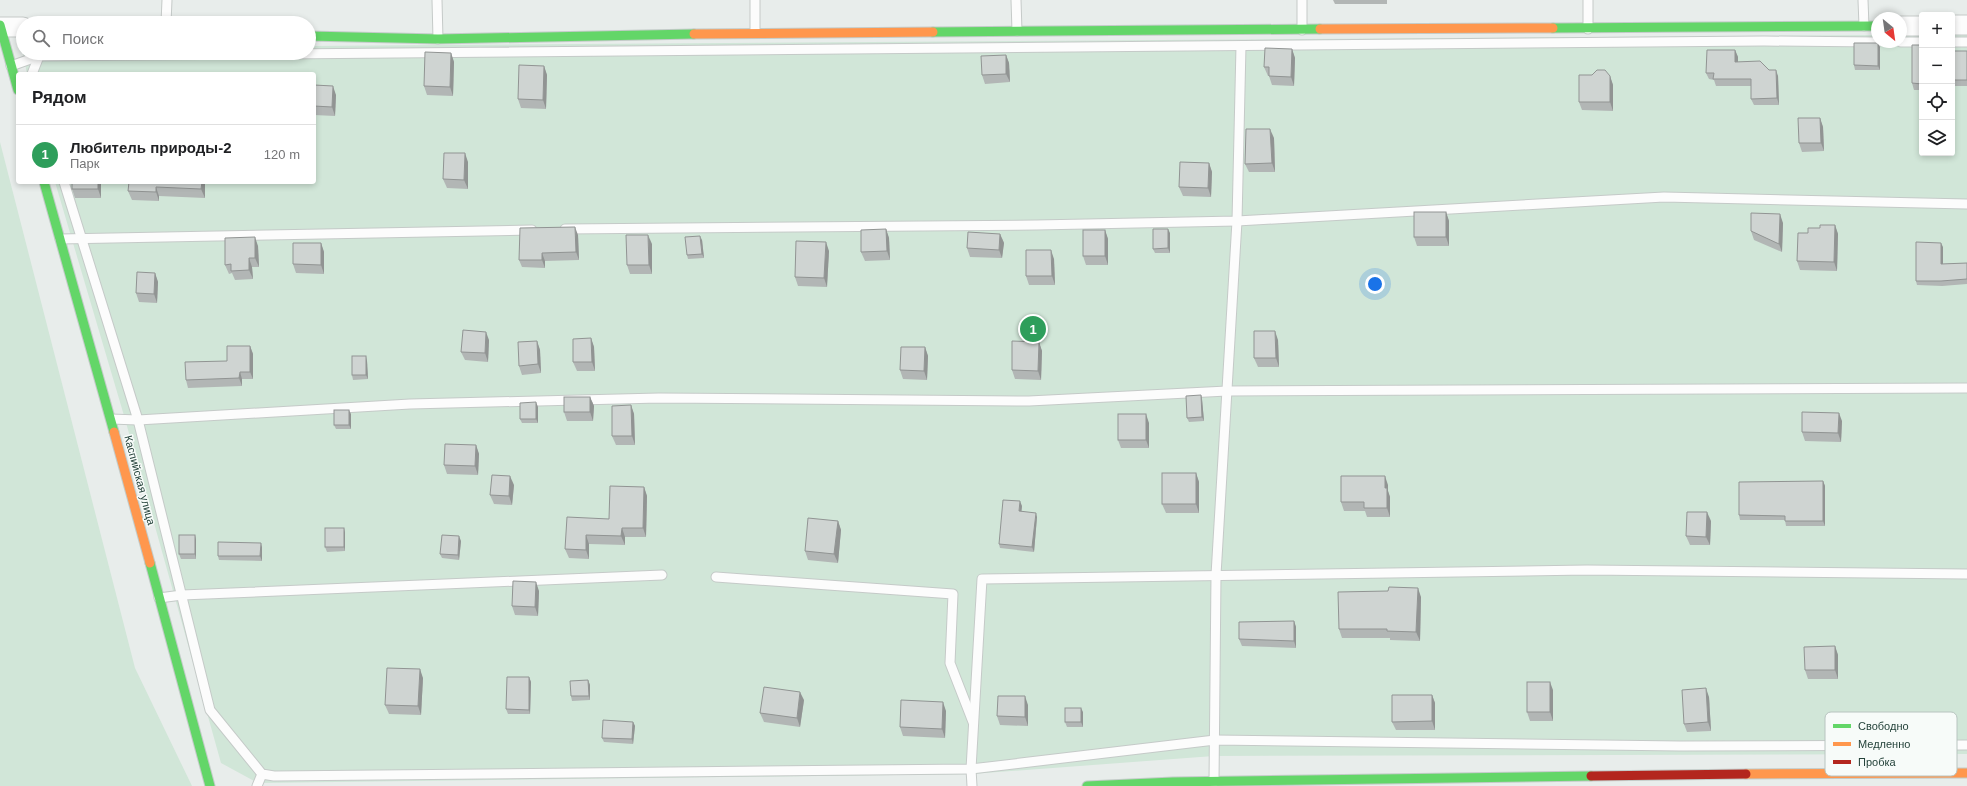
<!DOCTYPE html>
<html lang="ru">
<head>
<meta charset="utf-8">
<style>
  body { margin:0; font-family:Helvetica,sans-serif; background:#f2f2f2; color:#202124 }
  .controls { position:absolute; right:12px; top:12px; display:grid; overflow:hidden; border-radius:4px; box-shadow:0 2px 6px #0003 }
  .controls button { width:36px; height:36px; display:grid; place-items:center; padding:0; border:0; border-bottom:1px solid #e0e0e0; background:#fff; color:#202124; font:20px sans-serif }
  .compass { position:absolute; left:1871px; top:12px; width:36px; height:36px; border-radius:50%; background:#fff; box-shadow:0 2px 6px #0003; rotate:151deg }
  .you { position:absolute; left:1375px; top:284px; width:14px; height:14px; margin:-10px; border:3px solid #fff; border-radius:50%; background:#1a73e8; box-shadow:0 0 0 6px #1a73e833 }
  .badge { display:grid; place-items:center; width:26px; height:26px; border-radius:50%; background:#ea580c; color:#fff; font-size:13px; font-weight:700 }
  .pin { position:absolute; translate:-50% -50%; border:2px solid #fff; box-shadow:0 1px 4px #0006 }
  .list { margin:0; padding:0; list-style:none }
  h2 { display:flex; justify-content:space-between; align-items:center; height:52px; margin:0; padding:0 16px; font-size:17px }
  h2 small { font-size:13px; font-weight:400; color:#757577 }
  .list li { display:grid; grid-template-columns:26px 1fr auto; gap:12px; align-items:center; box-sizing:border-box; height:60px; padding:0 16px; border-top:1px solid #e0e0e0 }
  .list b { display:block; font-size:15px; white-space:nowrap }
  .list p { margin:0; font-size:13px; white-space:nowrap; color:#757577 }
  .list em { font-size:13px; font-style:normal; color:#757577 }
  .icon { flex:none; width:22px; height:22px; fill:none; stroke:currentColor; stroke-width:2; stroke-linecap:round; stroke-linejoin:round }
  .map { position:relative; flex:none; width:1967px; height:786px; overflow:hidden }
  .search { position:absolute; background:#fff; box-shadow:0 2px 6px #0003; left:16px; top:16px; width:300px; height:44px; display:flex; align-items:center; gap:10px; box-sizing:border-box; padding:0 14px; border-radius:22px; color:#757577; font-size:15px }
  .panel { position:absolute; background:#fff; box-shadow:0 2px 6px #0003; left:16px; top:72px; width:300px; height:112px; border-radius:4px }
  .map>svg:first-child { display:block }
</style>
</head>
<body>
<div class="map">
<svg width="1967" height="786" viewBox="0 0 1967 786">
  <rect width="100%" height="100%" fill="#e8edeb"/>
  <g fill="#d1e6d8">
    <polygon points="1952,34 1967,34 1967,754 1214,756 971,774 258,783 221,763 125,419 55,182 314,182 314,74 27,74 23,53 309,53 309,46 1877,35 1877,42 1901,42 1901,35 1922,35 1922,153 1952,153"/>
    <polygon points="0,142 135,668 192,786 0,786"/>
  </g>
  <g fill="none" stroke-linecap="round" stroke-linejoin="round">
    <g stroke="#c5cac8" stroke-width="11">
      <g id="lane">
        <polyline points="437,0 438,39"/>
        <polyline points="755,0 755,33"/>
        <polyline points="1016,0 1017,31"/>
        <polyline points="1302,0 1302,30"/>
        <polyline points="1588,0 1588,29"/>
        <polyline points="1863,0 1864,26"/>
        <polyline points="166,23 167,0"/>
        <polyline points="1901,42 1922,42"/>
        <polyline points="1952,42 1967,42"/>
        <polyline points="11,66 39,56 1764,41 1877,42"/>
        <polyline points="32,74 39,56"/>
        <polyline points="64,182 138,420 210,710 262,774 274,776 971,769 1215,740 1680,746 1967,745"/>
        <polyline points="565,229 1036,225 1237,221 1664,197 1967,204"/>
        <polyline points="60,239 532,230"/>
        <polyline points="111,419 138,420 410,404 659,398 1029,401 1227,391 1967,388"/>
        <polyline points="716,577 953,594 950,663 973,722"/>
        <polyline points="159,598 182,595 662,575"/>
        <polyline points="1214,782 1216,575 1237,221 1241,46"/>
        <polyline points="257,786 262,774"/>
        <polyline points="972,786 971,769 982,579 1587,570 1967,574"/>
      </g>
    </g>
    <g stroke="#c5cac8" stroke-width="21">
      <g id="street">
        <polyline points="1952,25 1967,25"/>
        <polyline points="1901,26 1922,26"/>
        <polyline points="1,27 23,27"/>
      </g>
    </g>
    <g stroke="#c3cbc8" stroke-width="11">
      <g id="fast">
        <polyline points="0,25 18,90"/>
        <polyline points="1553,28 1877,26"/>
        <polyline points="933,32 1320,29"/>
        <polyline points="309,36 438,39 694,34"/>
        <polyline points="44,182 114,432"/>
        <polyline points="150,563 210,786"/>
        <polyline points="1087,786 1173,782 1591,776"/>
      </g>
    </g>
    <g stroke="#c3cbc8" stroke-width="11">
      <g id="slow">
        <polyline points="1320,29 1553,28"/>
        <polyline points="694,34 933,32"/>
        <polyline points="114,432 150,563"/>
        <polyline points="1746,774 1967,773"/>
      </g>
    </g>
    <g stroke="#c3cbc8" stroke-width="11">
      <polyline id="jam" points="1591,776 1746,774"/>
    </g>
    <use href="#lane" stroke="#fcfcfc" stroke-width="9"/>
    <use href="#street" stroke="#fcfcfc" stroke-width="19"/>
    <use href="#fast" stroke="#63d668" stroke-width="9"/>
    <use href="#slow" stroke="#ff974d" stroke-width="9"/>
    <use href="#jam" stroke="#b3261e" stroke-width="9"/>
  </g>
  <g fill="#b2b6b5">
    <polygon points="1333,0 1387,0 1387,4 1335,4"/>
    <polygon points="1922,45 1922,90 1914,90 1912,83"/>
    <polygon points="1880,47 1880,70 1855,70 1854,65"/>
    <polygon points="1292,49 1295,58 1294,86 1272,85 1269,76 1268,76 1264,67"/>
    <polygon points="1735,50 1738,57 1738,62 1769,70 1778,76 1779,105 1754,105 1751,99 1751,86 1716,86 1714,80 1709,79 1706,73"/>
    <rect x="1952" y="51" width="15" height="35"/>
    <polygon points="451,53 454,62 453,96 427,95 424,86"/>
    <polygon points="1006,55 1009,63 1010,82 985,84 982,75"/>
    <polygon points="544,66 547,75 546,109 521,108 518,99"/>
    <polygon points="1610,76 1613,85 1613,111 1582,110 1579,102"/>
    <polygon points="314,85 336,95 335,116 314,115"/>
    <polygon points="1820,118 1823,127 1824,151 1802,152 1799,143"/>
    <polygon points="1274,138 1275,172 1249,172 1245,164"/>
    <polygon points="468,162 468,189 447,188 443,179"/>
    <polygon points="1209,163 1212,172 1211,197 1183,196 1179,187"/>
    <polygon points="101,182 101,198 75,198 72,189"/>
    <polygon points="129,182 205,182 205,198 159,196 159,201 132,200 128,191"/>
    <polygon points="1446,212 1449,221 1449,246 1417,246 1414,237"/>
    <polygon points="1783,223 1782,252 1754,240 1751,231"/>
    <polygon points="1835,225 1838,234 1837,271 1800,270 1797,261 1808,233 1820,228"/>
    <polygon points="886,229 889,238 890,260 865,261 861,252"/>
    <polygon points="1105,230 1108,239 1108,265 1086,265 1083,256"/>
    <polygon points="1170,233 1170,253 1155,253 1153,249"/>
    <polygon points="1000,234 1004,243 1002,258 970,257 967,248"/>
    <polygon points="578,235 579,260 545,261 545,268 522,267 519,260"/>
    <polygon points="702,240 704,258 688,259 687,255"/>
    <polygon points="321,243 324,252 324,274 296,273 293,264"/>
    <polygon points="652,244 652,274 630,274 627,265"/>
    <polygon points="258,246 259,267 252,267 253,279 235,280 232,273 229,274 225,265"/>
    <polygon points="1943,247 1943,264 1967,263 1967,284 1942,286 1917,285 1916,281"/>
    <polygon points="829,251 827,287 798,286 795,277"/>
    <polygon points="1054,259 1055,285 1029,285 1026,276"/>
    <polygon points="155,273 158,282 157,303 139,302 136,293"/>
    <polygon points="591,338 594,347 595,371 577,371 573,362"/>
    <polygon points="489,340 488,362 465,360 461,352"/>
    <polygon points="1278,340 1279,367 1258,367 1254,358"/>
    <polygon points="537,341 540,350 541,373 522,375 519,366"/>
    <polygon points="1039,342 1042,351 1041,380 1015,379 1012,370"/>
    <polygon points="250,346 253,354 253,379 242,379 242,386 188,388 186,380 227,361"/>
    <polygon points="925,347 928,356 927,380 903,379 900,370"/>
    <polygon points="367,361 368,379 353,380 352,375"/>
    <polygon points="1201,395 1202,399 1204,421 1189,422 1187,418"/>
    <polygon points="590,397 594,406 593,421 567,421 564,412"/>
    <polygon points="631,405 634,414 635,445 616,445 612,436"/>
    <polygon points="538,407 538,423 522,423 520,419"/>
    <polygon points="351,414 351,429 336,429 334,425"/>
    <polygon points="1842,421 1841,442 1805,441 1802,432"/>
    <polygon points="1149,423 1149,448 1121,448 1118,440"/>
    <polygon points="476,445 479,454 478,475 447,474 444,465"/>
    <polygon points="1196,473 1199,482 1199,513 1166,513 1162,504"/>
    <polygon points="1823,481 1825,486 1825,526 1786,526 1785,520 1740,520 1739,515"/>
    <polygon points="514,485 512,505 494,504 490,495"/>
    <polygon points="1388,485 1388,491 1390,497 1390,517 1367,517 1365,511 1344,511 1341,502"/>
    <polygon points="644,487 647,496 646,537 625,537 625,545 589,544 589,559 569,558 565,549 609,519"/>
    <polygon points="1022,506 1021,511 1037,517 1034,552 1000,548 999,544"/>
    <polygon points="838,521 841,530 838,563 808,560 805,551"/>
    <polygon points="1711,521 1710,545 1690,545 1686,536"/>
    <polygon points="344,528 345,533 345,551 327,552 325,547"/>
    <polygon points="195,535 196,540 196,559 181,559 179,554"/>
    <polygon points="461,541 459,560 442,558 440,554"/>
    <polygon points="262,547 262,561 219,560 218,556"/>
    <polygon points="539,591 538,616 515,615 512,606"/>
    <polygon points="1421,597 1420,641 1390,640 1390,638 1342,638 1339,629"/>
    <polygon points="1294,621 1296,627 1296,648 1242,646 1239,639"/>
    <polygon points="1835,646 1838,655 1838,679 1808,679 1805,670"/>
    <polygon points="529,677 531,682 530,714 508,714 506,709"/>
    <polygon points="423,678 421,715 389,714 385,705"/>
    <polygon points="588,680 590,685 590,700 572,701 571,696"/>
    <polygon points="1553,690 1553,721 1530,721 1527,712"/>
    <polygon points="1432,695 1435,703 1435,730 1396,730 1392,722"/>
    <polygon points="1709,697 1711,731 1687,732 1684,724"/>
    <polygon points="804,700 800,727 764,722 760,713"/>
    <polygon points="1028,705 1028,726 1000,725 997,716"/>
    <polygon points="946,711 945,738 903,736 900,727"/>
    <polygon points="1083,712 1083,727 1067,727 1065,722"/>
    <polygon points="633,722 635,726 633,744 604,742 602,738"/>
  </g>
  <g fill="#919493">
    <polygon points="1878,43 1880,47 1880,70 1878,66"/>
    <polygon points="1292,49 1295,58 1294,86 1291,77"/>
    <polygon points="1735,50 1738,57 1738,69 1735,62"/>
    <polygon points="451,53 454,62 453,96 450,87"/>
    <polygon points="1006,55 1009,63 1010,82 1006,74"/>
    <polygon points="544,66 547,75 546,109 543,100"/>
    <polygon points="1776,70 1778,76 1779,105 1777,98"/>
    <polygon points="1610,76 1613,85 1613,111 1610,102"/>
    <polygon points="333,86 336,95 335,116 332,107"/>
    <polygon points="1820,118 1823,127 1824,151 1821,143"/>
    <polygon points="1270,129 1274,138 1275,172 1272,163"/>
    <polygon points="465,153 468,162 468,189 464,180"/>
    <polygon points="1209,163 1212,172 1211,197 1208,188"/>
    <polygon points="98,182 101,182 101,198 98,189"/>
    <polygon points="202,182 205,182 205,198 201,189"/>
    <polygon points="156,187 159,196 159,201 156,192"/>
    <polygon points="1446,212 1449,221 1449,246 1446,237"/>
    <polygon points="1780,214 1783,223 1782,252 1779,244"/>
    <polygon points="1835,225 1838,234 1837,271 1834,262"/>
    <polygon points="575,227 578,235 579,260 576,252"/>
    <polygon points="886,229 889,238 890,260 887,251"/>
    <polygon points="1168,229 1170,233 1170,253 1168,248"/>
    <polygon points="1105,230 1108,239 1108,265 1105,256"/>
    <polygon points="1000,234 1004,243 1002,258 999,250"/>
    <polygon points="648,235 652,244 652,274 649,265"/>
    <polygon points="700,236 702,240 704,258 702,254"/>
    <polygon points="255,237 258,246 259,267 255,258"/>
    <polygon points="826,242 829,251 827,287 824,278"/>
    <polygon points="321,243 324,252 324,274 321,265"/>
    <polygon points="1941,243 1943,247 1943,269 1941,264"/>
    <polygon points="1051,250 1054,259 1055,285 1052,276"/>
    <polygon points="542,253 545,261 545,268 542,260"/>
    <polygon points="249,258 252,267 253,279 249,270"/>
    <polygon points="155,273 158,282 157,303 154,294"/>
    <polygon points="1275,331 1278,340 1279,367 1276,358"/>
    <polygon points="486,332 489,340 488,362 485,353"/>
    <polygon points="591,338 594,347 595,371 592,362"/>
    <polygon points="537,341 540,350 541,373 538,364"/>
    <polygon points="1039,342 1042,351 1041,380 1038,371"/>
    <polygon points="250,346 253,354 253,379 250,372"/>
    <polygon points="925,347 928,356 927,380 924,371"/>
    <polygon points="366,356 367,361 368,379 366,375"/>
    <polygon points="240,372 242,379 242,386 239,378"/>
    <polygon points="1201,395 1202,399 1204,421 1202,417"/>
    <polygon points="590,397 594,406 593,421 590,412"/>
    <polygon points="536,402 538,407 538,423 536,419"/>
    <polygon points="631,405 634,414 635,445 632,436"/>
    <polygon points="349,410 351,414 351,429 349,425"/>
    <polygon points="1839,413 1842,421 1841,442 1838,433"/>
    <polygon points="1146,414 1149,423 1149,448 1146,440"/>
    <polygon points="476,445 479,454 478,475 475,466"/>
    <polygon points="1196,473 1199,482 1199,513 1196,504"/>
    <polygon points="510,476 514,485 512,505 509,496"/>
    <polygon points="1385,476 1388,485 1388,491 1390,497 1390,517 1387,508 1385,488"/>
    <polygon points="1823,481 1825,486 1825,526 1823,521"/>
    <polygon points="644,487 647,496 646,537 643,528"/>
    <polygon points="1020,501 1022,506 1021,516 1019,511"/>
    <polygon points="1707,512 1711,521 1710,545 1706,537"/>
    <polygon points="1036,513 1037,517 1034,552 1032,547"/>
    <polygon points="838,521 841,530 838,563 834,554"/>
    <polygon points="344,528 345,533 345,551 344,547"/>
    <polygon points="622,528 625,537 625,545 621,536"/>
    <polygon points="195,535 196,540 196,559 195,554"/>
    <polygon points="586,535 589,544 589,559 586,550"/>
    <polygon points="459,536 461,541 459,560 458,555"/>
    <polygon points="261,543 262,547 262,561 260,556"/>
    <polygon points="536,582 539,591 538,616 535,607"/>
    <polygon points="1418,588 1421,597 1420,641 1416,632"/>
    <polygon points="1294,621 1296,627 1296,648 1294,641"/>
    <polygon points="1835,646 1838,655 1838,679 1835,670"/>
    <polygon points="420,669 423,678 421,715 418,706"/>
    <polygon points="529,677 531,682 530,714 529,710"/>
    <polygon points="588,680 590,685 590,700 589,696"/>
    <polygon points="1550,682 1553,690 1553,721 1550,712"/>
    <polygon points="1706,688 1709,697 1711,731 1708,722"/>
    <polygon points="800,692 804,700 800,727 797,718"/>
    <polygon points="1432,695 1435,703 1435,730 1432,721"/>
    <polygon points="1025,696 1028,705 1028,726 1025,717"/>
    <polygon points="943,702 946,711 945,738 942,729"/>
    <polygon points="1081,708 1083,712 1083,727 1081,722"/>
    <polygon points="633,722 635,726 633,744 632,739"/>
  </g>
  <g fill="#cfd4d2" stroke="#919493">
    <polygon points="1854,43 1878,43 1878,66 1854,65"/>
    <polygon points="1912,45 1922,45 1922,84 1912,83"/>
    <polygon points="1265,48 1292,49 1291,77 1269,76 1269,67 1264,67"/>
    <polygon points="1707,50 1735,50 1735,62 1760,61 1769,70 1776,70 1777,98 1751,99 1751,79 1713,79 1714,73 1706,73"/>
    <rect x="1952" y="51" width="15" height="29"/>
    <polygon points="425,52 451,53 450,87 424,86"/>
    <polygon points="1006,55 1006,74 982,75 981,56"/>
    <polygon points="519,65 544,66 543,100 518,99"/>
    <polygon points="1597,70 1605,70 1610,76 1610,102 1579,102 1579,75 1592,75"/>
    <polygon points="314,85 333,86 332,107 314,106"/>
    <polygon points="1798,118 1820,118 1821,143 1799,143"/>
    <polygon points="1246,129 1270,129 1272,163 1245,164"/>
    <polygon points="444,153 465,153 464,180 443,179"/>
    <polygon points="1180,162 1209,163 1208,188 1179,187"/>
    <rect x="72" y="182" width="26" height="7"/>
    <polygon points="129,182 202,182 201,189 156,187 156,192 128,191"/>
    <rect x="1414" y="212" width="32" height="25"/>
    <polygon points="1751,213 1780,214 1779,244 1751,231"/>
    <polygon points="1820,225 1835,225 1834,262 1797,261 1798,233 1808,233 1808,228 1820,228"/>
    <polygon points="575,227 576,252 542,253 542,260 519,260 520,228"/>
    <polygon points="886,229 887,251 861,252 861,230"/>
    <polygon points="1153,229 1168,229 1168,248 1153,249"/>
    <rect x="1083" y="230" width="22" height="26"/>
    <polygon points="968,232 1000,234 999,250 967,248"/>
    <polygon points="626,235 648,235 649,265 627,265"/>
    <polygon points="700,236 702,254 687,255 685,237"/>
    <polygon points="255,237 255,258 249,258 249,270 231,271 231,264 225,265 225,238"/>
    <polygon points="796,241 826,242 824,278 795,277"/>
    <polygon points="1916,242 1941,243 1941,264 1967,263 1967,279 1941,281 1916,281"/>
    <polygon points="293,243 321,243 321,265 293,264"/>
    <polygon points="1026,250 1051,250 1052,276 1026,276"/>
    <polygon points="137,272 155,273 154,294 136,293"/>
    <polygon points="463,330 486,332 485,353 461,352"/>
    <polygon points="1254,331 1275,331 1276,358 1254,358"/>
    <polygon points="591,338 592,362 573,362 573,339"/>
    <polygon points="537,341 538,364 519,366 518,342"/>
    <polygon points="1012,341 1039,342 1038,371 1012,370"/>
    <polygon points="227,346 250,346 250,372 240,372 239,378 186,380 185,362 227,361"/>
    <polygon points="901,347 925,347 924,371 900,370"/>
    <rect x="352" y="356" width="14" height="19"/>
    <polygon points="1201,395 1202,417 1187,418 1186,396"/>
    <rect x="564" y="397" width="26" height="15"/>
    <polygon points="536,402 536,419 520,419 520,403"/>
    <polygon points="631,405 632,436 612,436 612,406"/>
    <rect x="334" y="410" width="15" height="15"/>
    <polygon points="1802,412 1839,413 1838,433 1802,432"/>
    <rect x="1118" y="414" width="28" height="26"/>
    <polygon points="445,444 476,445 475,466 444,465"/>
    <rect x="1162" y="473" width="34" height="31"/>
    <polygon points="492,475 510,476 509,496 490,495"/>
    <polygon points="1341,476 1385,476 1385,488 1387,488 1387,508 1364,508 1364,502 1341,502"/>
    <polygon points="1823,481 1823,521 1785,521 1785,516 1739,515 1739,482"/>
    <polygon points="610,486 644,487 643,528 622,528 621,536 586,535 586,550 565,549 567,517 609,519"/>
    <polygon points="1003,500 1020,501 1019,511 1036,513 1032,547 999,544"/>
    <polygon points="1687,512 1707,512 1706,537 1686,536"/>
    <polygon points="808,518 838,521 834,554 805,551"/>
    <rect x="325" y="528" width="19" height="19"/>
    <rect x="179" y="535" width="16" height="19"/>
    <polygon points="442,535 459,536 458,555 440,554"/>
    <polygon points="218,542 261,543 260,556 218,556"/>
    <polygon points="513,581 536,582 535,607 512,606"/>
    <polygon points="1389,587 1418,588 1416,632 1387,631 1387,629 1339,629 1338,592 1388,591"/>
    <polygon points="1294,621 1294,641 1239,639 1239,622"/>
    <polygon points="1835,646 1835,670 1805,670 1804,647"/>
    <polygon points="387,668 420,669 418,706 385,705"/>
    <polygon points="507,677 529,677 529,710 506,709"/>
    <polygon points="588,680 589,696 571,696 570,681"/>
    <rect x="1527" y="682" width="23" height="30"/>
    <polygon points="764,687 800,692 797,718 760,713"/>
    <polygon points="1706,688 1708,722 1684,724 1682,690"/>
    <polygon points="1392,695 1432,695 1432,721 1392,722"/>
    <polygon points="998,696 1025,696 1025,717 997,716"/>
    <polygon points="901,700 943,702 942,729 900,727"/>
    <rect x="1065" y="708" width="16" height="14"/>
    <polygon points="603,720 633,722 632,739 602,738"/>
  </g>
  <g text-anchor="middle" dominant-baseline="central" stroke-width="3" stroke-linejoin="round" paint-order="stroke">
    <g font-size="11" fill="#24423a" stroke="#f7fbf9">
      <text transform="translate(140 480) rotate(75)">Каспийская улица</text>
    </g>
  </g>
  <rect x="1825" y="712" width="132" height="64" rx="6" fill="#f7fbf9" stroke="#b8c4c0" stroke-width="1"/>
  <rect x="1833" y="724" width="18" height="4" fill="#63d668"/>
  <rect x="1833" y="742" width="18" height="4" fill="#ff974d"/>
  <rect x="1833" y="760" width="18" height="4" fill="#b3261e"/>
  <g font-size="11" fill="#24423a">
    <text x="1858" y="730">Свободно</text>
    <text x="1858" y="748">Медленно</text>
    <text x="1858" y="766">Пробка</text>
  </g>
</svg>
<div class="controls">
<button>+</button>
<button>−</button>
<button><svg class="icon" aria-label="locate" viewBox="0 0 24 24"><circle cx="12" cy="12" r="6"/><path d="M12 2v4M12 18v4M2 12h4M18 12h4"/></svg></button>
<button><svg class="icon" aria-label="layers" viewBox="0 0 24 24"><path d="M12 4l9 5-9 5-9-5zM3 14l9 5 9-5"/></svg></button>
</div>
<svg class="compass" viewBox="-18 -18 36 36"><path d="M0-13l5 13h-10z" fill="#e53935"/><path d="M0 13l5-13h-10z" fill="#757577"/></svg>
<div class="you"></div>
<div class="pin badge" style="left:1033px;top:329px;background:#2e9e5b">1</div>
<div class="search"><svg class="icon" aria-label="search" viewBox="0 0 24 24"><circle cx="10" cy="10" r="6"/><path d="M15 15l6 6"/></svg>Поиск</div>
<section class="panel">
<h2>Рядом<small></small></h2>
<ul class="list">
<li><span class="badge" style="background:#2e9e5b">1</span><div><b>Любитель природы-2</b><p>Парк</p></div><em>120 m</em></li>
</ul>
</section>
</div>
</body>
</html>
